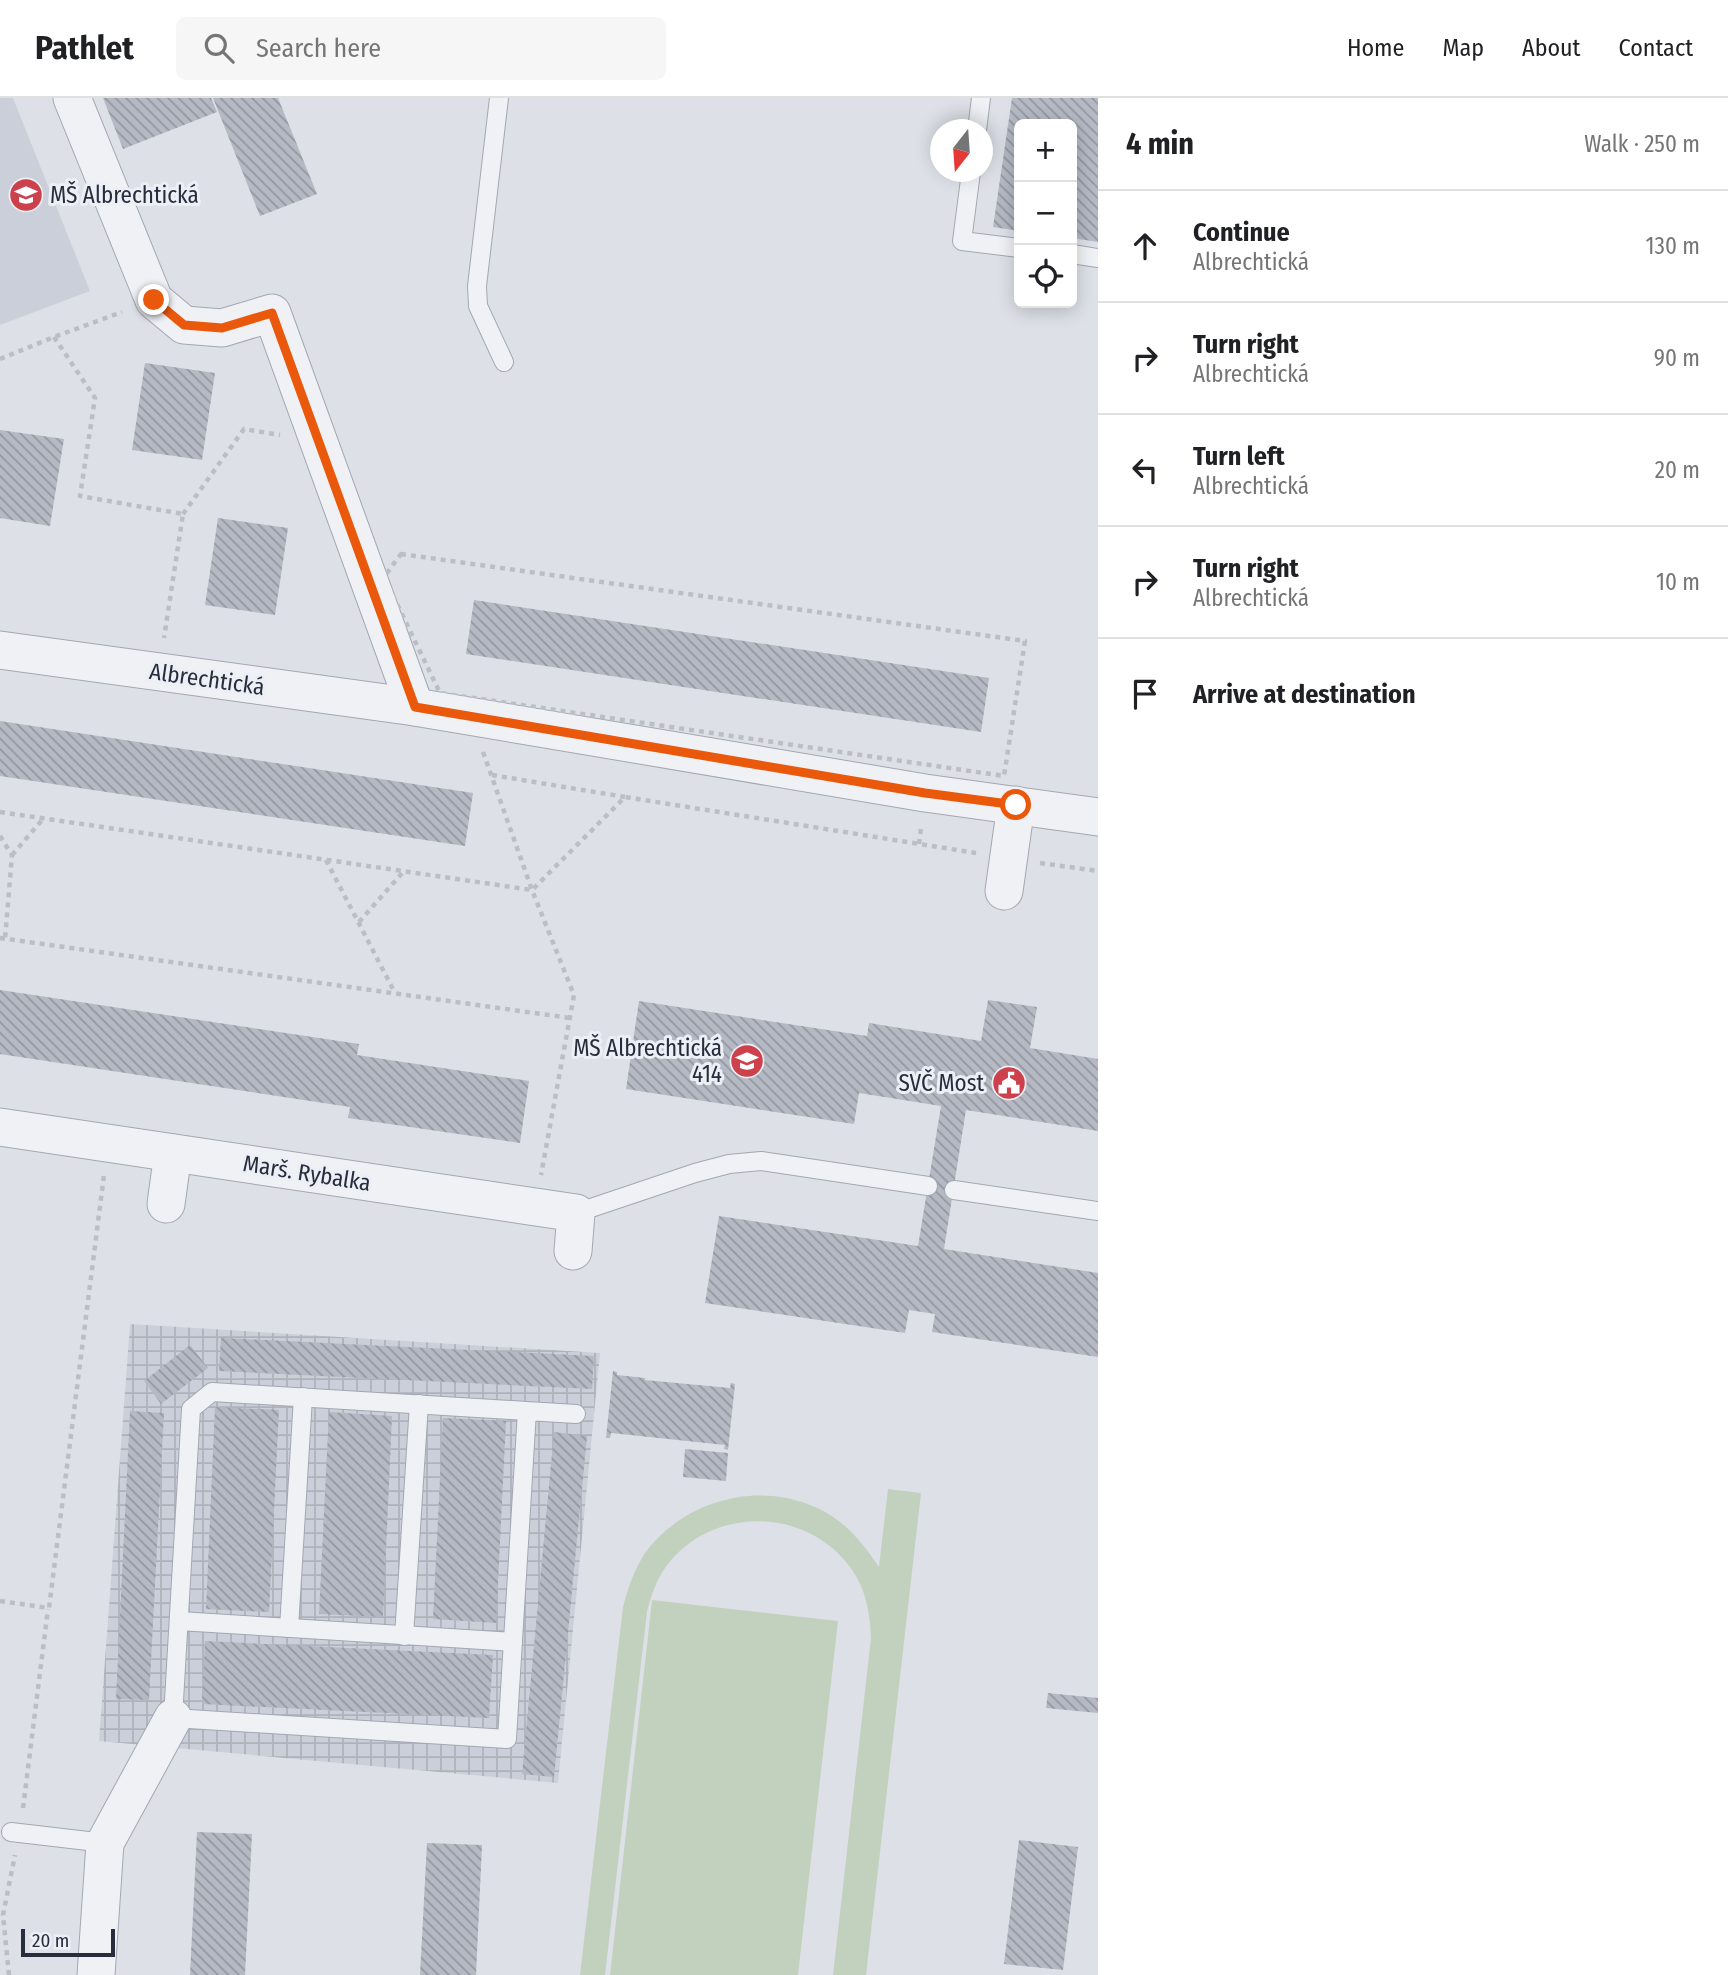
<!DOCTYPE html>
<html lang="en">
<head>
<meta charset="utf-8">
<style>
  body { margin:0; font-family:"Fira Sans Condensed",sans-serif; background:#f6f6f6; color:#202124 }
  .controls { position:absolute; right:21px; top:21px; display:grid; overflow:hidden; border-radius:10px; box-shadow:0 4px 18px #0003 }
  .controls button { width:63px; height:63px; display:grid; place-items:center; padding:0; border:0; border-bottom:2px solid #e0e0e0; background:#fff; color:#202124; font:35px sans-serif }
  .compass { position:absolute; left:930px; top:21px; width:63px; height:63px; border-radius:50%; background:#fff; box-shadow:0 4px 18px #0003; rotate:197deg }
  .scale { position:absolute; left:21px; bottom:18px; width:94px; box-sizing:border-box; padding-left:7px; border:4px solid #272d3d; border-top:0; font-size:19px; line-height:24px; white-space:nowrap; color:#272d3d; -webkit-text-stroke:5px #eceff5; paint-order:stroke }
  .stop { position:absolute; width:21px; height:21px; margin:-16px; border:5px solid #ea580c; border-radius:50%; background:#fff }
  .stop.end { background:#ea580c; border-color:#fff; box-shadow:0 2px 7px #0008 }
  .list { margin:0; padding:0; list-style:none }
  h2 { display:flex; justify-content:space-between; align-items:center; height:91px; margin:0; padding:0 28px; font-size:30px }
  h2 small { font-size:23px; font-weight:400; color:#757577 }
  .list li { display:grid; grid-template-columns:46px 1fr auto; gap:21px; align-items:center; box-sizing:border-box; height:112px; padding:0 28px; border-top:2px solid #e0e0e0 }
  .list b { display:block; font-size:26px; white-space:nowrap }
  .list p { margin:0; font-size:23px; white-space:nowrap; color:#757577 }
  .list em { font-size:23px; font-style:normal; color:#757577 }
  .icon { flex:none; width:38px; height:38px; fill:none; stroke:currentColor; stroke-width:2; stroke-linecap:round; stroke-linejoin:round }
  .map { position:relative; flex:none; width:1098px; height:1877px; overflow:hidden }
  header { display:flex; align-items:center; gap:42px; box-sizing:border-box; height:98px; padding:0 35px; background:#fff; border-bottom:2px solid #e0e0e0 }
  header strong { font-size:33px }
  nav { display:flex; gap:38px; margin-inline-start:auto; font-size:24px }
  .search { width:490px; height:63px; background:#f6f6f6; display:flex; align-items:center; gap:18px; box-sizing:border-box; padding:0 24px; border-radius:10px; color:#757577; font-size:26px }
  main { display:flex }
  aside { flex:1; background:#fff }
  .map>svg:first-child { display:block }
</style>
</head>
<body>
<header>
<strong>Pathlet</strong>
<div class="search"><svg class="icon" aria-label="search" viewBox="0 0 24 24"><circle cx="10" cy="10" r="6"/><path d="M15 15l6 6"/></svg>Search here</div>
<nav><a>Home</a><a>Map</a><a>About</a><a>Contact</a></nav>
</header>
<main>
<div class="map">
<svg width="1098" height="1877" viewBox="0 0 1098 1877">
  <defs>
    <pattern id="industrial-grid" width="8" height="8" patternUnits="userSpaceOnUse" patternTransform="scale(1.75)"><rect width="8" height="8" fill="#cbcfd9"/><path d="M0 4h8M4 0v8" fill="none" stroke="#aeb2bb"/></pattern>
    <pattern id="building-back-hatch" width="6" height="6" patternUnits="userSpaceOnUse" patternTransform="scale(1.75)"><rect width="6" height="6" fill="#b4b9c4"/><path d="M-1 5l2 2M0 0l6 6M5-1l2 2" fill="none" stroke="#9297a0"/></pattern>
  </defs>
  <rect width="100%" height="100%" fill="#dde0e7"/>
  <polygon fill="#cbcfd9" points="0,0 13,0 90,193 0,227"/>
  <polygon fill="url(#industrial-grid)" points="130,1226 600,1255 558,1685 99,1643"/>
  <g fill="#c2d1be">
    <path d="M888,1391L921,1395L866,1877H833L871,1540C870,1518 867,1497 856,1478C815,1409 712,1404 665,1470C656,1483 651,1498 647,1514L605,1877H580L623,1509C628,1490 634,1472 645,1455C691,1393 785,1377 845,1428C858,1440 869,1454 879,1469Z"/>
    <polygon points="652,1502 838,1523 798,1877 610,1877"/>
  </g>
  <g fill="url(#building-back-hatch)">
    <polygon points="103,0 211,0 217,14 123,51"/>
    <polygon points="213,0 278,0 317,96 260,118"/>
    <polygon points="1012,0 1098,0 1098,144 1072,140 1072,26 1019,26 1019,133 993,129"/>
    <polygon points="145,265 215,275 202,362 132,352"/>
    <polygon points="0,332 64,341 50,428 0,420"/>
    <polygon points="218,420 288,430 275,517 205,507"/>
    <polygon points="474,502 989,580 981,634 466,556"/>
    <polygon points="0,623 473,695 465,748 0,678"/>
    <polygon points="0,892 359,946 357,957 529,983 520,1045 348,1020 350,1009 0,956"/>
    <polygon points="988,902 1037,909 1030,950 1098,961 1098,1033 966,1012 944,1151 1098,1175 1098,1259 932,1234 935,1216 909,1212 905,1235 705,1205 719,1118 918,1148 941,1008 859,995 854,1026 626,991 639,903 867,938 869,925 981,943"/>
    <polygon points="221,1240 594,1258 592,1291 219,1273"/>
    <polygon points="190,1247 208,1270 161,1306 144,1283"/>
    <polygon points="613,1273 617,1274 617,1277 645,1280 645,1282 730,1290 731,1285 735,1286 728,1352 724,1351 725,1347 611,1335 610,1340 606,1340"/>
    <polygon points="215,1309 279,1312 269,1514 206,1511"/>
    <polygon points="130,1313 164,1315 149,1602 116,1601"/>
    <polygon points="329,1314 392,1318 383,1519 319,1516"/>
    <polygon points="443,1320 506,1323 496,1525 433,1521"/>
    <polygon points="554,1334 587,1338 554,1679 522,1676"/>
    <polygon points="685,1351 728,1355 726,1383 683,1379"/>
    <polygon points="205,1543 493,1557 489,1620 202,1606"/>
    <polygon points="1048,1595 1098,1600 1098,1615 1046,1610"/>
    <polygon points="197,1734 252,1736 245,1877 190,1877"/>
    <polygon points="1019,1742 1078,1749 1063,1872 1004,1866"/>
    <polygon points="427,1745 482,1747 476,1877 420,1877"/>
  </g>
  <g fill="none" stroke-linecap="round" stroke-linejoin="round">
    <g stroke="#a3a7b1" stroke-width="20">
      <g id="lane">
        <polyline points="499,0 477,188 478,208 504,264"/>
        <polyline points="977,32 981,0"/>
        <polyline points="971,74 962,143 1019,150"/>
        <polyline points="1072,156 1098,160"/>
        <polyline points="954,1092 1098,1113"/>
        <polyline points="576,1115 695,1075 729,1066 761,1063 928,1088"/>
        <polyline points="527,1313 507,1641 173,1620 191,1311 212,1294 527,1313 576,1316"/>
        <polyline points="179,1523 513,1544"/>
        <polyline points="289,1530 303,1299"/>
        <polyline points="404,1538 419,1306"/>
        <polyline points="11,1734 105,1745"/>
      </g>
    </g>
    <g stroke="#a3a7b1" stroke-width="39">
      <g id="street">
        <polyline points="72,0 154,202 184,227 222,230 272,215 415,609"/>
        <polyline points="0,552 415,609 925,695 1098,719"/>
        <polyline points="1004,793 1016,707"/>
        <polyline points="0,1029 576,1115 573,1153"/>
        <polyline points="166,1106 173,1055"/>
        <polyline points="96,1877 105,1745 173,1620"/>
      </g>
    </g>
    <g stroke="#bcbec5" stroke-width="4.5" stroke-dasharray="5 5" stroke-linecap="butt">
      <polyline points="54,239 95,300 80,398 183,416 164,540"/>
      <polyline points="0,261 54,239 122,214"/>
      <polyline points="183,416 244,331 280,337"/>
      <polygon points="401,456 1025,543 1004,678 440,595 384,479"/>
      <polyline points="483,654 532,792 574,897 541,1077"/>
      <polyline points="492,677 625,699"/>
      <polyline points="0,714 532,792 625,699 976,755"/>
      <polyline points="0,738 12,757 5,841"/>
      <polyline points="919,746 921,730"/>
      <polyline points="12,757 43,721"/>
      <polyline points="326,762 395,895"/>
      <polyline points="1040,765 1098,773"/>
      <polyline points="359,824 404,773"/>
      <polyline points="0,840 570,920"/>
      <polyline points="0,1503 49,1510 104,1077"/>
      <polyline points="23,1710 48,1511"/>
      <polyline points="9,1877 3,1817 15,1757"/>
    </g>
    <use href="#lane" stroke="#f0f1f5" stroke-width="18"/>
    <use href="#street" stroke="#f0f1f5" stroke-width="37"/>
  </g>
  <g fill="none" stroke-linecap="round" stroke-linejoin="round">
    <polyline stroke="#ea580c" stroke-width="9" points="154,202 184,227 222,230 272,215 415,609 925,695 1016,707"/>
  </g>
  <defs>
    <g id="school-disc" transform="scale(1.75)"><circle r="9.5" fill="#cd414d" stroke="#eceff5"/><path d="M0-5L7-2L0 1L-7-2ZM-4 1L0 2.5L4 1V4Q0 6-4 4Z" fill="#fff"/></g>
    <g id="civic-disc" transform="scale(1.75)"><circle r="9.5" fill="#cd414d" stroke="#eceff5"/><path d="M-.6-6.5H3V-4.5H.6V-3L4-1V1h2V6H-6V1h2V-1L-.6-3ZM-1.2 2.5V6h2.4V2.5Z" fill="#fff"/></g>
  </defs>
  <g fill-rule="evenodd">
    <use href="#school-disc" x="26" y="97"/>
    <use href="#school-disc" x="747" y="963"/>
    <use href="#civic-disc" x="1009" y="985"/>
  </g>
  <g text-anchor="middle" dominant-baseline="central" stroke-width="6" stroke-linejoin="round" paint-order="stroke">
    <g font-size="23" fill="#272d3d" stroke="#eceff5" text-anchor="end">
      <text x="50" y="97" text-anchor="start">MŠ Albrechtická</text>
      <text x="722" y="950">MŠ Albrechtická<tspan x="722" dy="26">414</tspan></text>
      <text x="984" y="985">SVČ Most</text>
    </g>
    <g font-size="23" fill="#272d3d" stroke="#eceff5">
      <text transform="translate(207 581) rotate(8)">Albrechtická</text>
      <text transform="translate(307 1075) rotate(9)">Marš. Rybalka</text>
    </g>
  </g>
</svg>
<div class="controls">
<button>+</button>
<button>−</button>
<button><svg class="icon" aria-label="locate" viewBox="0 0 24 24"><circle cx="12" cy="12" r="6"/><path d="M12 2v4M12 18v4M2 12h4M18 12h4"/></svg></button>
</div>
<svg class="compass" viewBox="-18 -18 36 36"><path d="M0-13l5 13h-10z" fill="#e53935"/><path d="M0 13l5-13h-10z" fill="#757577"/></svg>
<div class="scale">20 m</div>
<div class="stop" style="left:1016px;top:707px"></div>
<div class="stop end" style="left:154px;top:202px"></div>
</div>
<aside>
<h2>4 min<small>Walk · 250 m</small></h2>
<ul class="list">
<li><svg class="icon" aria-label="ahead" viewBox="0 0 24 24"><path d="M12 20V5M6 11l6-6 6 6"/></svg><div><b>Continue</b><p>Albrechtická</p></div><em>130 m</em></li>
<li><svg class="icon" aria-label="right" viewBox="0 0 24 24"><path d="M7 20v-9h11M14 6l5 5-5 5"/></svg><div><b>Turn right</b><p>Albrechtická</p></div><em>90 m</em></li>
<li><svg class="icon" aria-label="left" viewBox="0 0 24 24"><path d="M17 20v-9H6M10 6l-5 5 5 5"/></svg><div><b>Turn left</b><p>Albrechtická</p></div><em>20 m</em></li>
<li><svg class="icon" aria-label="right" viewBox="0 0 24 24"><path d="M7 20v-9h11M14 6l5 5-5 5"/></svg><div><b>Turn right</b><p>Albrechtická</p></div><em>10 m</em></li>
<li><svg class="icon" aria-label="arrive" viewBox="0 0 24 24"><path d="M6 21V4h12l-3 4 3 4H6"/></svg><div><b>Arrive at destination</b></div></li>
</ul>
</aside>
</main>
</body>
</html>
